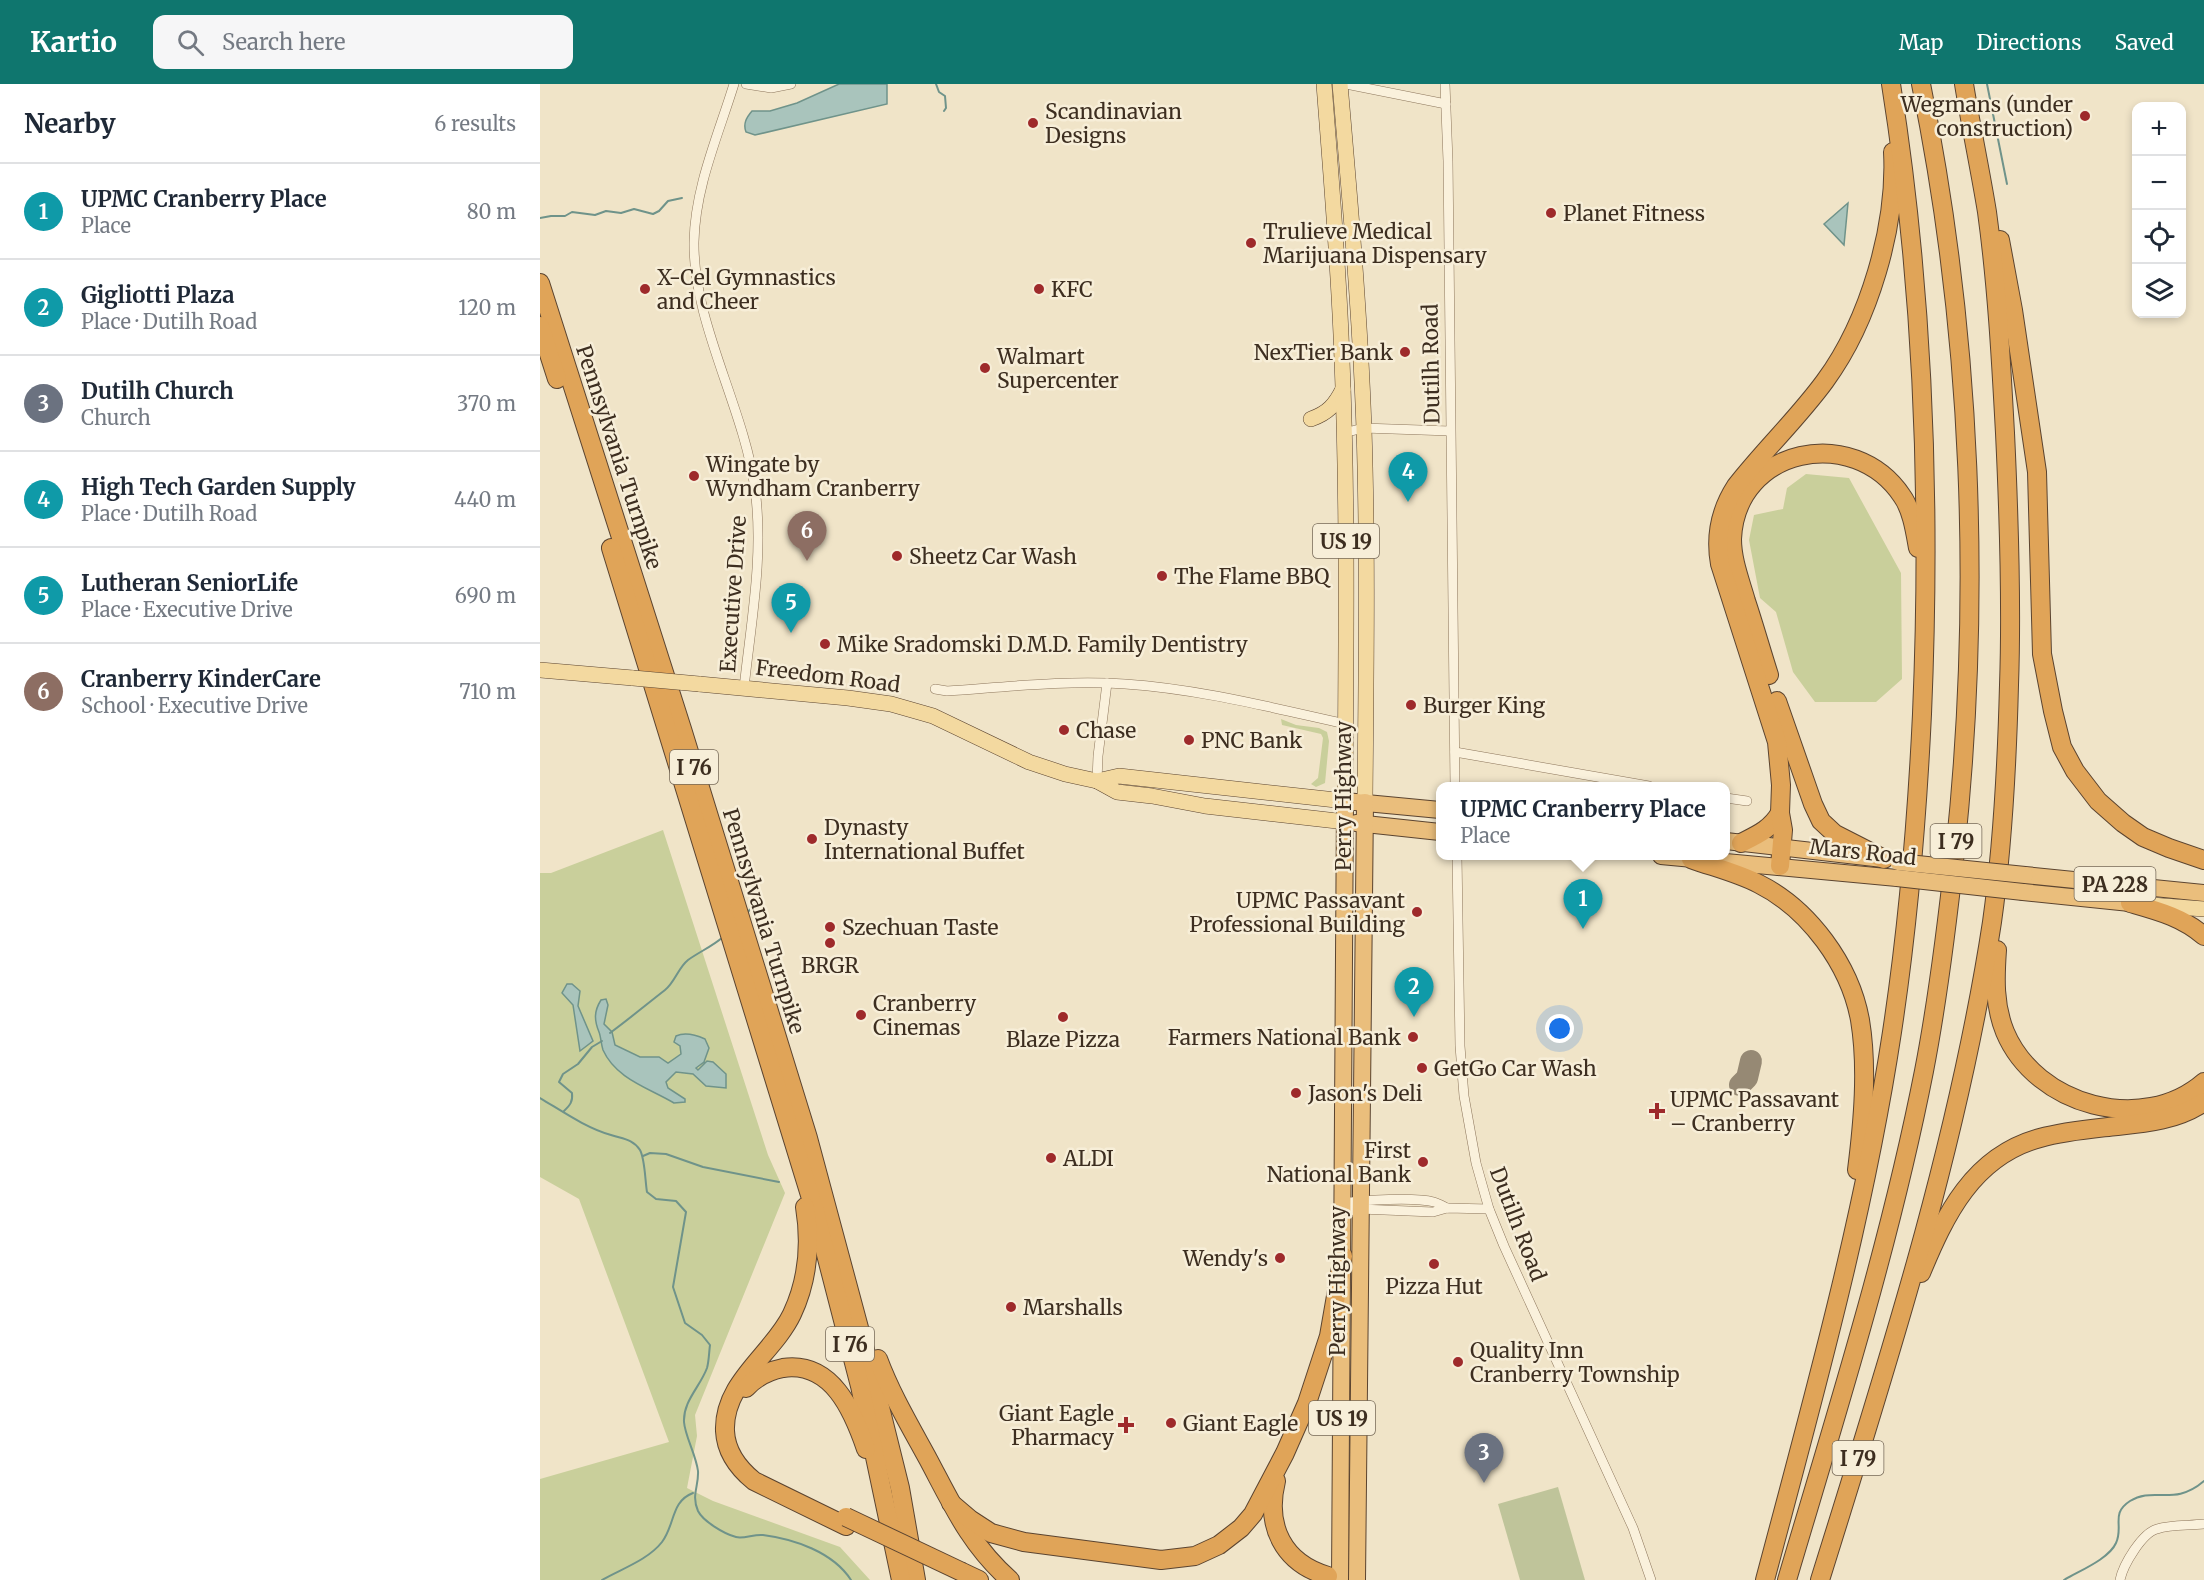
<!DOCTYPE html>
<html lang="en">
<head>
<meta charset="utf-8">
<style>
  body { margin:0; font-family:Merriweather,serif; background:#f6f6f7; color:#1f2937 }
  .controls { position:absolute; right:18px; top:18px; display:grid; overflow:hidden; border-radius:12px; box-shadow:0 3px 9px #0003 }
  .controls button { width:54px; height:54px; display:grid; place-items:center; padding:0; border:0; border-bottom:2px solid #e0e1e3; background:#fff; color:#1f2937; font:30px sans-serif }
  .you { position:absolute; left:1020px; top:945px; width:21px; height:21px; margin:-15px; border:4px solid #fff; border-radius:50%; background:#1a73e8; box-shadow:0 0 0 9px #1a73e833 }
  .badge { display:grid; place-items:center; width:39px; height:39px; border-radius:50%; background:#0f766e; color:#fff; font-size:20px; font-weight:700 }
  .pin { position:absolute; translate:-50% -50px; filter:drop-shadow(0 2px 3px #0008) }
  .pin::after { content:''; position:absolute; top:32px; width:21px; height:18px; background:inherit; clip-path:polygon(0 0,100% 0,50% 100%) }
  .popup { position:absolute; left:896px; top:698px; width:294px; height:78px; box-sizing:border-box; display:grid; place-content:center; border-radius:12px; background:#fff; filter:drop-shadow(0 2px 4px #0005); font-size:20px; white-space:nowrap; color:#747a83 }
  .popup b { font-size:22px; color:#1f2937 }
  .popup::after { content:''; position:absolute; left:50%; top:100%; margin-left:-12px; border:12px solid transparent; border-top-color:#fff }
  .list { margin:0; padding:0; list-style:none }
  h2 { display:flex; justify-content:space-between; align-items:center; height:78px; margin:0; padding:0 24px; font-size:26px }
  h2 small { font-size:20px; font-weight:400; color:#747a83 }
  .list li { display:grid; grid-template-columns:39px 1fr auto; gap:18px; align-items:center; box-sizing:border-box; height:96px; padding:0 24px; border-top:2px solid #e0e1e3 }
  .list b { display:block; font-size:22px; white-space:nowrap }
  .list p { margin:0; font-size:20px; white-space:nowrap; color:#747a83 }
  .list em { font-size:20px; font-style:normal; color:#747a83 }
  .icon { flex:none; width:33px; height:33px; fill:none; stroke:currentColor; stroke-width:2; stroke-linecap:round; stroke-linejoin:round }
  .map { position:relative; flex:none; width:1664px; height:1496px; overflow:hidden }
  header { display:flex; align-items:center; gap:36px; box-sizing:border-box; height:84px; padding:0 30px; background:#0f766e; color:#fff }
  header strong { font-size:28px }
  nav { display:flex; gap:33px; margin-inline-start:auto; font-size:21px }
  .search { width:420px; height:54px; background:#f6f6f7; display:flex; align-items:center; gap:15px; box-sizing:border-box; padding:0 21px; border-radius:12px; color:#747a83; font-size:22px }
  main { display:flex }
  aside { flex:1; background:#fff }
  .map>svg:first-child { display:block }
</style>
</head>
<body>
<header>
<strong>Kartio</strong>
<div class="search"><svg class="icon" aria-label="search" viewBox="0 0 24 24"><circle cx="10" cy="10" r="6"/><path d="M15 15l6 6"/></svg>Search here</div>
<nav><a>Map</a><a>Directions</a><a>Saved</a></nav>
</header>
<main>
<aside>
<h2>Nearby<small>6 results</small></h2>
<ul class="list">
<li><span class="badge" style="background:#0f9aa8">1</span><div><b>UPMC Cranberry Place</b><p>Place</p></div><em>80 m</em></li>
<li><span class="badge" style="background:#0f9aa8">2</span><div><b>Gigliotti Plaza</b><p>Place · Dutilh Road</p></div><em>120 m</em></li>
<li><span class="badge" style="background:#6b7280">3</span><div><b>Dutilh Church</b><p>Church</p></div><em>370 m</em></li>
<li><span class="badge" style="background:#0f9aa8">4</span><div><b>High Tech Garden Supply</b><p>Place · Dutilh Road</p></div><em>440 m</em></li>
<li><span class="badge" style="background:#0f9aa8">5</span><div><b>Lutheran SeniorLife</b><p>Place · Executive Drive</p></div><em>690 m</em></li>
<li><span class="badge" style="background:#8d6e63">6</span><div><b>Cranberry KinderCare</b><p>School · Executive Drive</p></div><em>710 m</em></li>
</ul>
</aside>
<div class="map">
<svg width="1664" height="1496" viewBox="0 0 1664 1496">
  <rect width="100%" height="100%" fill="#f0e4c8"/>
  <g fill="#c9cf9b">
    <polygon points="1266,390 1309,394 1361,489 1362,595 1336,618 1275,618 1253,588 1236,528 1220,514 1209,456 1214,431 1243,425 1247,404"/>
    <polygon points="741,635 756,641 779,644 787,648 789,657 785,699 776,703 771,700 778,694 783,654 781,650 742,641"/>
    <polygon points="123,746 228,1071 245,1109 155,1331 157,1352 147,1404 173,1417 300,1463 330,1496 0,1496 0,1395 129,1358 39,1115 0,1093 0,789 11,789"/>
  </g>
  <polygon fill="#bfc49a" points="1018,1403 1045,1496 980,1496 958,1420"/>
  <g fill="#a9c4bc" stroke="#6f938a" stroke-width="1.5">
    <path d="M299,0H347V20L215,51L206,48C203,40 206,34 212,27H230L257,19Z"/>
    <polygon points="1308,119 1304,161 1284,140"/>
    <polygon points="27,900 32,900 40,907 38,922 53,957 40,967 33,921 22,909"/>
    <path d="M66,915L68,921L64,940L72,948L75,961L100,973H119L128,979L141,970L140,962L134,958L136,952C145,948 156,951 165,955L169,964L164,978L156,984L158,986L167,977L173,978L186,990V1004L166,1002L153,990L136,988L126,998L128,1004L145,1015V1018L134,1019C109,1004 76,995 63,966C61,960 61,953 59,948C54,936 54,927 61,916Z"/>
  </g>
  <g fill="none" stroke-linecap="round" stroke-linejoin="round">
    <g stroke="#6f938a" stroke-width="2">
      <polyline points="396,0 399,8 405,12 406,24 404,27"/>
      <polyline points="1447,0 1467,100"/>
      <polyline points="0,134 11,132 25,132 32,128 55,131 66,127 81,129 94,125 113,130 119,127 128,117 142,114"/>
      <polyline points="206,830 222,812"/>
      <path d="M70,949C89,935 107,920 125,906C135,898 138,884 148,876C159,868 173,862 183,853"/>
      <path d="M0,1014C22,1027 46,1044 71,1051C83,1055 93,1055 100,1066C105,1075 105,1096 107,1108L116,1115L136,1117L146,1128L133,1203L145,1239L162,1251L170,1261C169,1268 169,1277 167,1284C160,1303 143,1317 144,1338C145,1352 156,1371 158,1387C159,1402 151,1411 158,1427C163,1437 184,1450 196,1453C204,1455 214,1450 223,1451C254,1455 293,1468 311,1496"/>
      <path d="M24,1027C30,1021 33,1018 32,1009L19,998L23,990L38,980L52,963L62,957"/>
      <polyline points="103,1072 110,1069 126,1070 163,1083 239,1098"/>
      <path d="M62,1496C81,1485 108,1476 122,1458C135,1441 131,1417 153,1409"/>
      <path d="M1524,1496C1539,1487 1569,1475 1576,1459C1584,1442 1570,1430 1590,1417C1614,1402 1634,1423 1664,1397"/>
    </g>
    <polyline stroke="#968974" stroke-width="22" points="1200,1001 1207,994 1211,977"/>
    <g stroke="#8d765c" stroke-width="10">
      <g id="minor">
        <path d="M194,0C178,52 155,103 154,158C153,240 204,323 215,405C224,471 211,538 204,604"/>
        <polyline points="206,0 231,4 251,0"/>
        <polyline points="806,0 906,20"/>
        <polyline points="905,0 908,77 915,702"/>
        <polyline points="804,349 823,344 910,347"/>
        <path d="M395,605L407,607C466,603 526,596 585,600C660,605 733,624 806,640"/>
        <polyline points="915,668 1109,702"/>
        <polyline points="557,697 558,672 567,599"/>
        <polyline points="1186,714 1207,717"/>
        <polyline points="917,772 920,962 924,1012 936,1079 949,1125 964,1162 1093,1444 1111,1496"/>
        <path d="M803,1119C824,1116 874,1113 894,1118C898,1119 903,1122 907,1124"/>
        <polyline points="803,1128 820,1125 893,1128 907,1124 949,1125"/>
        <path d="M1580,1496C1583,1481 1602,1449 1617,1445C1632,1440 1649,1442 1664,1440"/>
      </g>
    </g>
    <g stroke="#5b4430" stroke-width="16">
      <g id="primary">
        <path d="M800,0C810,115 820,230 824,345C828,469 826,594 825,718"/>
        <path d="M771,335C788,329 795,321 803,305"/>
        <polyline points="0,586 93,594"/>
        <polyline points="159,600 308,614 351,620 393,632 489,678 525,690 557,697 577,708 612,712 665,722 806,738"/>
        <path d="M557,697L579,692L805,717C806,570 808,423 802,276C799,184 791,92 784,0"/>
        <polyline points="1611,821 1664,825"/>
      </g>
    </g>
    <g stroke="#5b4430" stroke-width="18">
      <g id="trunk">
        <polyline points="816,739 900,748"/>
        <polyline points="1186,757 1343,775"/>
        <polyline points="1121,772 1357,794"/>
        <polyline points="1485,791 1664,809"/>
        <polyline points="1483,808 1590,819"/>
        <polyline points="800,1496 805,717 900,726"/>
        <polyline points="817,1496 825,718"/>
      </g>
    </g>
    <g stroke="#5b4430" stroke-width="20">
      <g id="motorway">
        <polyline points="1460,156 1473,226 1497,388 1502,570 1513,627 1522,663 1535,687 1558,717 1583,739 1603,753 1629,764 1664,776"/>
        <polyline points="0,199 142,645 268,1054 336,1307 360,1404 376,1496"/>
        <polyline points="0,242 17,295"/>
        <polyline points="71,464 274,1124 320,1302 361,1496"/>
        <path d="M1229,591C1221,566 1214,541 1206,517C1200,496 1192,476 1192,455C1196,363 1314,340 1362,412C1372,426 1375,447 1378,464"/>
        <polyline points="1237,617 1273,720 1281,737 1295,750 1344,775"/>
        <path d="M1201,759C1217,751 1231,745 1240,729"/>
        <path d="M1151,775C1173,783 1198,789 1219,800C1269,825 1310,881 1320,936C1328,984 1323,1038 1317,1086"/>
        <path d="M1240,782L1243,746L1240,729L1241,701L1237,658L1180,480C1175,452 1181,425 1196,402C1224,366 1258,334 1285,297C1329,237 1357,142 1353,68"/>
        <path d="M1590,819C1618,827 1642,833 1664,852"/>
        <path d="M1457,866C1455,894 1454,921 1465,948C1496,1022 1603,1051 1664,998"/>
        <path d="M265,1123C271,1160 268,1196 252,1230C233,1270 183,1298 185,1347C186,1368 198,1384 214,1397L306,1442"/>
        <path d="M1381,1189C1405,1131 1433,1072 1500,1054C1525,1047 1551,1045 1577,1042C1607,1039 1638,1036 1664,1018"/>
        <path d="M338,1275C351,1310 370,1342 388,1375C412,1420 430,1461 470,1496"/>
        <path d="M206,1304C216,1293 228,1287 243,1284C292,1277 313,1327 326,1365"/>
        <path d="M736,1397C725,1442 743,1479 788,1492"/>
        <polyline points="411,1419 431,1436 451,1449 484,1458 621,1476 655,1472 679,1461 701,1444 713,1430 745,1369 767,1319 789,1252 803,1172"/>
        <polyline points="422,1488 439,1496"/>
        <path d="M1225,1496C1273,1315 1324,1133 1352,948C1368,842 1377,736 1382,630C1391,420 1384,208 1351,0"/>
        <path d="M1247,1496C1297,1327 1350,1160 1384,987C1398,915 1407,841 1415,768C1442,513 1432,251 1381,0"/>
        <path d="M1280,1496C1347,1281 1418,1061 1452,838C1463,760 1467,680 1469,601C1472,517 1469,433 1465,349C1461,275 1457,201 1447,128C1440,85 1431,43 1424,0"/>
      </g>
    </g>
    <use href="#minor" stroke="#faf1dc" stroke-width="9"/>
    <use href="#primary" stroke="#f3d9a0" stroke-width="15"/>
    <use href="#trunk" stroke="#eabe7c" stroke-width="16"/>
    <use href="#motorway" stroke="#e0a458" stroke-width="18"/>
    <g stroke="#5b4430" stroke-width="16" stroke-linecap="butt">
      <polyline id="primary-bridge" points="93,594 159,600"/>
    </g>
    <g stroke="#5b4430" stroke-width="18" stroke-linecap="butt">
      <g id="trunk-bridge">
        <polyline points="1358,778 1485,791"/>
        <polyline points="1357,794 1483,808"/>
      </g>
    </g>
    <g stroke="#5b4430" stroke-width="20" stroke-linecap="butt">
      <polyline id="motorway-bridge" points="306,1433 422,1488"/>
    </g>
    <use href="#primary-bridge" stroke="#f3d9a0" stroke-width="15"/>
    <use href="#trunk-bridge" stroke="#eabe7c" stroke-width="16"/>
    <use href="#motorway-bridge" stroke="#e0a458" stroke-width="18"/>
  </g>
  <g fill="#9e2a2b" stroke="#f7eed8" stroke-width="2">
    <circle cx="1545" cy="32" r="6"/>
    <circle cx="493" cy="39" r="6"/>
    <circle cx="1011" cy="129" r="6"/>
    <circle cx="711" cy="159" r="6"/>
    <circle cx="105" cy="205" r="6"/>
    <circle cx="499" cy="205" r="6"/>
    <circle cx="865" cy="268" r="6"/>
    <circle cx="445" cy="284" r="6"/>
    <circle cx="154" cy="392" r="6"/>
    <circle cx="357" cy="472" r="6"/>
    <circle cx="622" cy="492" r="6"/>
    <circle cx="285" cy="560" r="6"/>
    <circle cx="871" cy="621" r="6"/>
    <circle cx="524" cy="646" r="6"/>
    <circle cx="649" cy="656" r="6"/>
    <circle cx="272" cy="755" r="6"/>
    <circle cx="877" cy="828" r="6"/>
    <circle cx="290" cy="843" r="6"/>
    <circle cx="290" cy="859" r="6"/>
    <circle cx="321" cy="931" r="6"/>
    <circle cx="523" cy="933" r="6"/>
    <circle cx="873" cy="953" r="6"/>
    <circle cx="882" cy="984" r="6"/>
    <circle cx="756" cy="1009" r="6"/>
    <path d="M1114 1018h6v6h6v6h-6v6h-6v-6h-6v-6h6z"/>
    <circle cx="511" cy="1074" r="6"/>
    <circle cx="883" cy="1078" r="6"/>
    <circle cx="740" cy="1174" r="6"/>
    <circle cx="894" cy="1180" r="6"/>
    <circle cx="471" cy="1223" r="6"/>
    <circle cx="918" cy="1278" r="6"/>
    <circle cx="631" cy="1339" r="6"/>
    <path d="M583 1332h6v6h6v6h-6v6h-6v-6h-6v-6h6z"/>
  </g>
  <g text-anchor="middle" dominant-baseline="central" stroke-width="5" stroke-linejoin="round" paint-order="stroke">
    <g fill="#f7eed8" stroke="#756857" stroke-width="1.5">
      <rect x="773" y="440" width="66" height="34" rx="4.5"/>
      <rect x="130" y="666" width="48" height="34" rx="4.5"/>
      <rect x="1390.5" y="740" width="51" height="34" rx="4.5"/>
      <rect x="1534.5" y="783" width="81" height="34" rx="4.5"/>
      <rect x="286" y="1243" width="48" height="34" rx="4.5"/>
      <rect x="769" y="1317" width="66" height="34" rx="4.5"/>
      <rect x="1292.5" y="1357" width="51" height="34" rx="4.5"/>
    </g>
    <g font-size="20" font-weight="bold" fill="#3d2e20">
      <text x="806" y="457">US 19</text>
      <text x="154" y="683">I 76</text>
      <text x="1416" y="757">I 79</text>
      <text x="1575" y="800">PA 228</text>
      <text x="310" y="1260">I 76</text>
      <text x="802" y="1334">US 19</text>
      <text x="1318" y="1374">I 79</text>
    </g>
    <g font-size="21" fill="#3d2e20" stroke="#f7eed8" text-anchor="start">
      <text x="1533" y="20" text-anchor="end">Wegmans (under<tspan x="1533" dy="24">construction)</tspan></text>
      <text x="505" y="27">Scandinavian<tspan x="505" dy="24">Designs</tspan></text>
      <text x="1023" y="129">Planet Fitness</text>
      <text x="723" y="147">Trulieve Medical<tspan x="723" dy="24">Marijuana Dispensary</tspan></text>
      <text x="117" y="193">X-Cel Gymnastics<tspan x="117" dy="24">and Cheer</tspan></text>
      <text x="511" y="205">KFC</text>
      <text x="853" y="268" text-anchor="end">NexTier Bank</text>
      <text x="457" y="272">Walmart<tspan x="457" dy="24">Supercenter</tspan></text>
      <text x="166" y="380">Wingate by<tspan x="166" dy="24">Wyndham Cranberry</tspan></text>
      <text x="369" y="472">Sheetz Car Wash</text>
      <text x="634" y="492">The Flame BBQ</text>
      <text x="297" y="560">Mike Sradomski D.M.D. Family Dentistry</text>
      <text x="883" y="621">Burger King</text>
      <text x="536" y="646">Chase</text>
      <text x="661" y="656">PNC Bank</text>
      <text x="284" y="743">Dynasty<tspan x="284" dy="24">International Buffet</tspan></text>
      <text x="865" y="816" text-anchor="end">UPMC Passavant<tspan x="865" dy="24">Professional Building</tspan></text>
      <text x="302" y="843">Szechuan Taste</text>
      <text x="290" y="881" text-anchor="middle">BRGR</text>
      <text x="333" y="919">Cranberry<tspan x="333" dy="24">Cinemas</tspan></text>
      <text x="861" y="953" text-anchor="end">Farmers National Bank</text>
      <text x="523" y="955" text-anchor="middle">Blaze Pizza</text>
      <text x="894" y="984">GetGo Car Wash</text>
      <text x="768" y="1009">Jason's Deli</text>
      <text x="1130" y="1015">UPMC Passavant<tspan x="1130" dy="24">– Cranberry</tspan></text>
      <text x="871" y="1066" text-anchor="end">First<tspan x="871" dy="24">National Bank</tspan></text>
      <text x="523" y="1074">ALDI</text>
      <text x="728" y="1174" text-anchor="end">Wendy's</text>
      <text x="894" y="1202" text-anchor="middle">Pizza Hut</text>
      <text x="483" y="1223">Marshalls</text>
      <text x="930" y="1266">Quality Inn<tspan x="930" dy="24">Cranberry Township</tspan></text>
      <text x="574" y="1329" text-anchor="end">Giant Eagle<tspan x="574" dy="24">Pharmacy</tspan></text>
      <text x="643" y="1339">Giant Eagle</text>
    </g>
    <g font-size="21" fill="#3d2e20" stroke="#f7eed8">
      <text transform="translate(891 280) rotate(-91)">Dutilh Road</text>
      <text transform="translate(79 373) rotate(72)">Pennsylvania Turnpike</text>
      <text transform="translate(193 510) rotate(-86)">Executive Drive</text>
      <text transform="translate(288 592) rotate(7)">Freedom Road</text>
      <text transform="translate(803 712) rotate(-90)">Perry Highway</text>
      <text transform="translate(1323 768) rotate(6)">Mars Road</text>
      <text transform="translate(224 837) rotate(73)">Pennsylvania Turnpike</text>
      <text transform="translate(978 1140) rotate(69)">Dutilh Road</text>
      <text transform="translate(797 1197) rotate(-90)">Perry Highway</text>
    </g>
  </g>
</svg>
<div class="controls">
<button>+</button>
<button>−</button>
<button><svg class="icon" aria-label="locate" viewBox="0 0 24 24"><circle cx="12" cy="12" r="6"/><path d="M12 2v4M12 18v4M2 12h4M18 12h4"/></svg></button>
<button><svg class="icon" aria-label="layers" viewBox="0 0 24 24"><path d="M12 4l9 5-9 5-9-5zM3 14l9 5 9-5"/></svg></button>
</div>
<div class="you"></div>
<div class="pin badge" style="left:1043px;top:845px;background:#0f9aa8">1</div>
<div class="popup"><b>UPMC Cranberry Place</b>Place</div>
<div class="pin badge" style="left:874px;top:933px;background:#0f9aa8">2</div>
<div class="pin badge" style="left:944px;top:1399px;background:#6b7280">3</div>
<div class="pin badge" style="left:868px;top:418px;background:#0f9aa8">4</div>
<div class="pin badge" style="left:251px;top:549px;background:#0f9aa8">5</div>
<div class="pin badge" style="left:267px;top:477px;background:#8d6e63">6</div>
</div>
</main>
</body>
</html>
